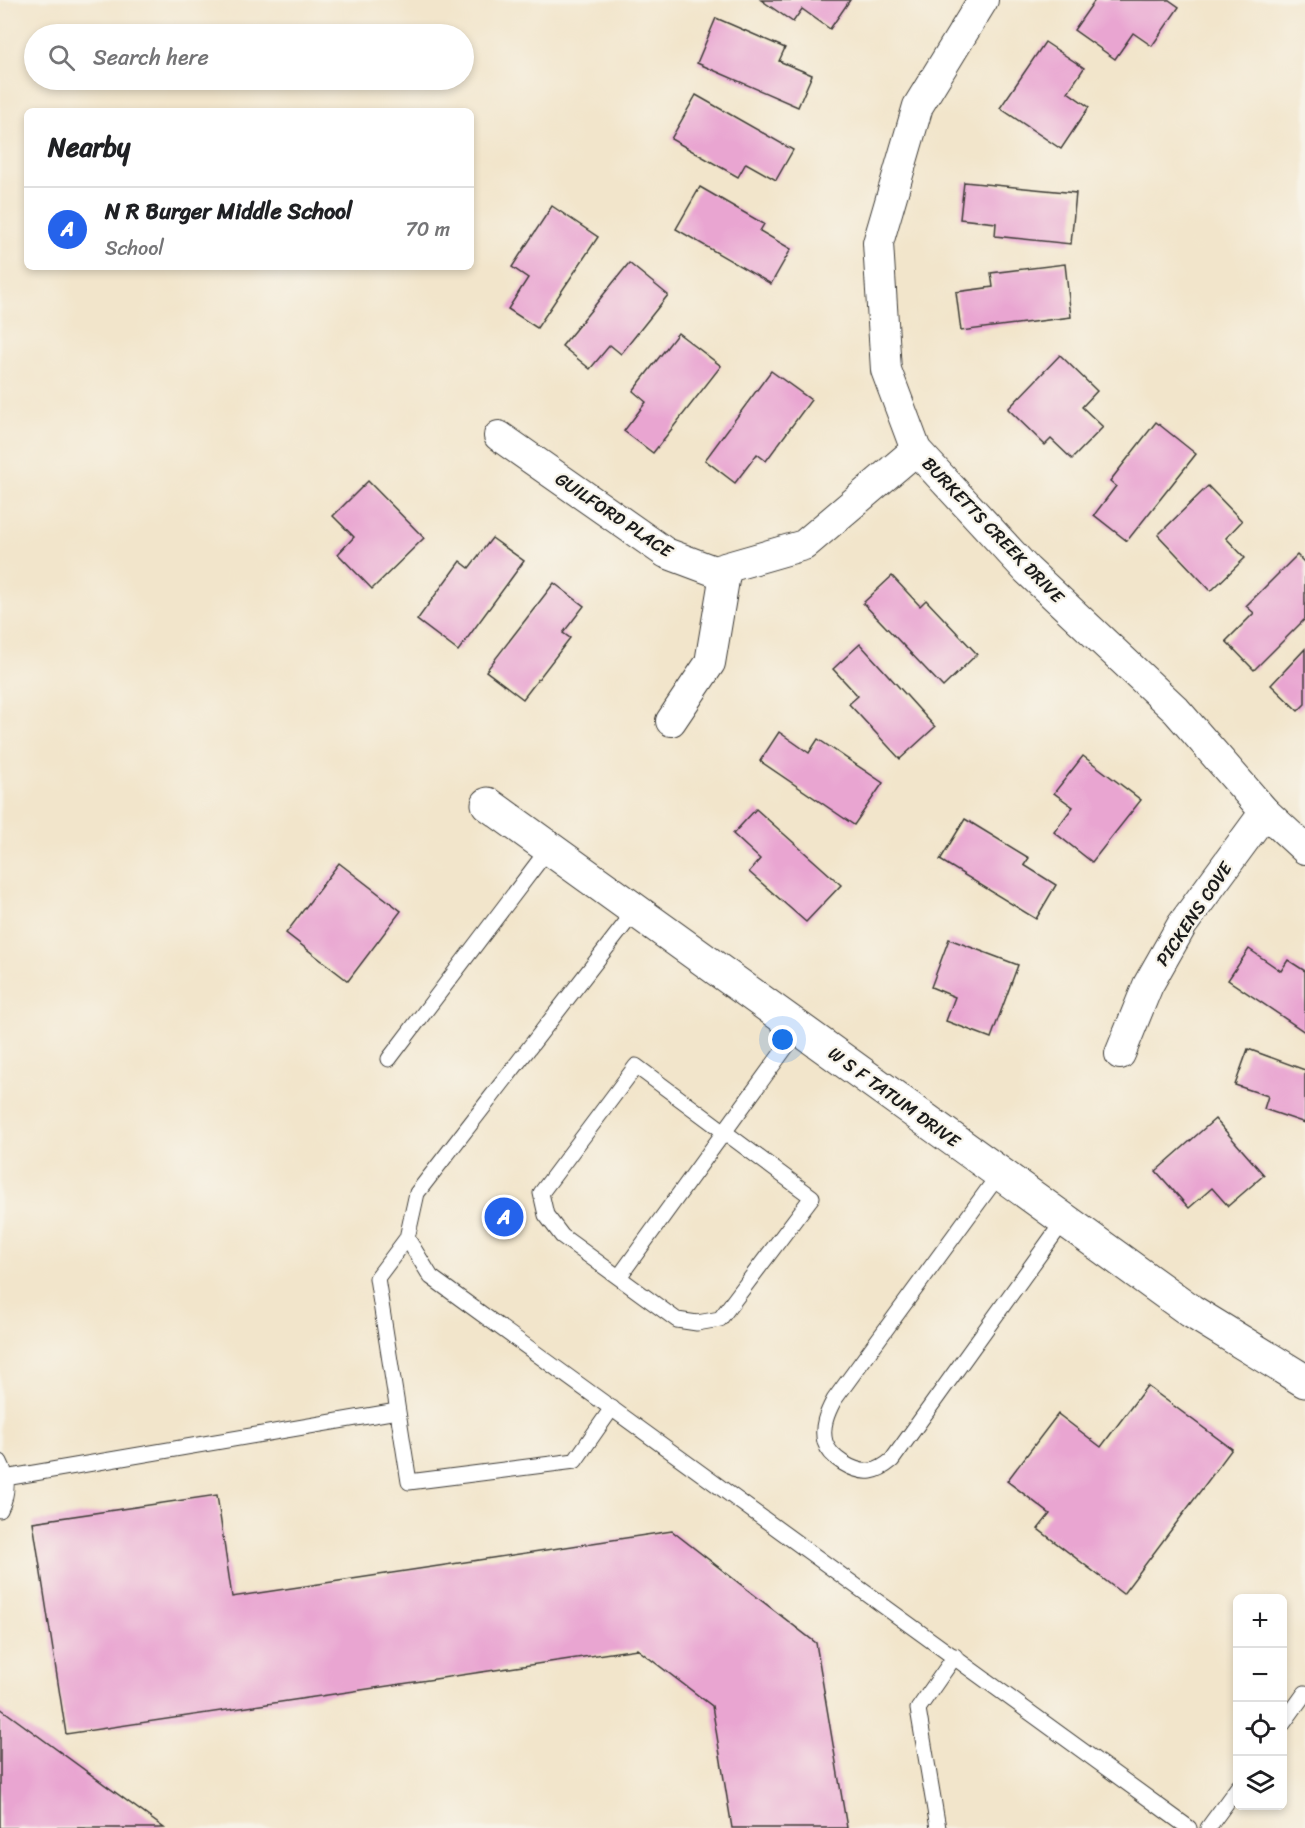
<!DOCTYPE html>
<html lang="en">
<head>
<meta charset="utf-8">
<style>
  body { margin:0; font-family:Sriracha,sans-serif; background:#f2f2f2; color:#202124 }
  .controls { position:absolute; right:18px; bottom:18px; display:grid; overflow:hidden; border-radius:9px; box-shadow:0 3px 9px #0003 }
  .controls button { width:54px; height:54px; display:grid; place-items:center; padding:0; border:0; border-bottom:2px solid #e0e0e0; background:#fff; color:#202124; font:30px sans-serif }
  .you { position:absolute; left:783px; top:1040px; width:21px; height:21px; margin:-15px; border:4px solid #fff; border-radius:50%; background:#1a73e8; box-shadow:0 0 0 9px #1a73e833 }
  .badge { display:grid; place-items:center; width:39px; height:39px; border-radius:50%; background:#2563eb; color:#fff; font-size:20px; font-weight:700 }
  .pin { position:absolute; translate:-50% -50%; border:3px solid #fff; box-shadow:0 2px 6px #0006 }
  .list { margin:0; padding:0; list-style:none }
  h2 { display:flex; justify-content:space-between; align-items:center; height:78px; margin:0; padding:0 24px; font-size:26px }
  h2 small { font-size:20px; font-weight:400; color:#757577 }
  .list li { display:grid; grid-template-columns:39px 1fr auto; gap:18px; align-items:center; box-sizing:border-box; height:84px; padding:0 24px; border-top:2px solid #e0e0e0 }
  .list b { display:block; font-size:22px; white-space:nowrap }
  .list p { margin:0; font-size:20px; white-space:nowrap; color:#757577 }
  .list em { font-size:20px; font-style:normal; color:#757577 }
  .icon { flex:none; width:33px; height:33px; fill:none; stroke:currentColor; stroke-width:2; stroke-linecap:round; stroke-linejoin:round }
  .map { position:relative; flex:none; width:1305px; height:1828px; overflow:hidden }
  .search { position:absolute; background:#fff; box-shadow:0 3px 9px #0003; left:24px; top:24px; width:450px; height:66px; display:flex; align-items:center; gap:15px; box-sizing:border-box; padding:0 21px; border-radius:33px; color:#757577; font-size:22px }
  .panel { position:absolute; background:#fff; box-shadow:0 3px 9px #0003; left:24px; top:108px; width:450px; height:162px; border-radius:9px }
  .map>svg:first-child { display:block }
</style>
</head>
<body>
<div class="map">
<svg width="1305" height="1828" viewBox="0 0 1305 1828">
  <rect width="100%" height="100%" fill="#f7f3e8"/>
  <filter id="ink" filterUnits="userSpaceOnUse"><feTurbulence type="fractalNoise" baseFrequency=".0167" numOctaves="2"/><feDisplacementMap in="SourceGraphic" scale="12" xChannelSelector="R" yChannelSelector="G"/><feConvolveMatrix kernelMatrix="1 2 1 2 8 2 1 2 1" color-interpolation-filters="sRGB"/></filter>
  <filter id="wash" filterUnits="userSpaceOnUse"><feTurbulence type="fractalNoise" baseFrequency=".008" numOctaves="4" result="noise"/><feDisplacementMap in="SourceGraphic" scale="24" xChannelSelector="R" yChannelSelector="G"/><feGaussianBlur stdDeviation="1.35" result="paint"/><feColorMatrix in="noise" values="0 0 0 0 0 0 0 0 0 0 0 0 0 0 0 0 0 1.4 0 .05"/><feComposite in="paint" operator="in"/></filter>
  <g filter="url(#wash)">
    <rect width="100%" height="100%" fill="#f2e5cb"/>
    <g id="blocks">
      <g fill="#e9a5d1">
        <polygon points="761,0 850,0 830,29 802,9 793,22"/>
        <polygon points="1095,0 1169,0 1179,7 1152,46 1133,33 1115,59 1074,30"/>
        <polygon points="716,18 785,48 779,61 812,75 798,107 697,63"/>
        <polygon points="1045,42 1084,68 1068,92 1089,107 1061,149 1000,108"/>
        <polygon points="696,95 793,150 776,180 746,163 738,177 671,139"/>
        <polygon points="964,182 1076,193 1071,244 995,236 996,223 960,219"/>
        <polygon points="700,187 764,224 760,231 791,249 771,284 676,229"/>
        <polygon points="552,206 598,237 537,328 508,309 528,278 512,267"/>
        <polygon points="629,263 668,295 621,354 610,345 590,369 562,346"/>
        <polygon points="1065,264 1071,317 961,331 956,292 993,287 991,273"/>
        <polygon points="678,333 721,366 653,453 624,431 646,402 633,391"/>
        <polygon points="1060,355 1097,391 1082,407 1103,427 1072,459 1051,439 1045,445 1008,409"/>
        <polygon points="771,371 811,400 766,461 757,454 735,483 705,460"/>
        <polygon points="1156,422 1196,454 1127,541 1094,515 1116,486 1110,481"/>
        <polygon points="368,481 424,538 372,589 338,554 354,537 333,516"/>
        <polygon points="1208,486 1242,521 1226,538 1245,558 1211,591 1158,535"/>
        <polygon points="492,538 524,561 458,651 417,620 460,561 469,568"/>
        <polygon points="1297,555 1305,563 1305,619 1254,670 1226,641 1254,613 1246,606"/>
        <polygon points="892,576 920,606 926,600 977,654 943,687 863,603"/>
        <polygon points="554,583 584,606 563,633 570,638 523,699 486,671"/>
        <polygon points="860,644 935,727 900,759 849,704 858,696 833,669"/>
        <polygon points="1305,649 1305,704 1298,711 1271,685"/>
        <polygon points="779,732 809,753 818,739 883,783 854,825 760,761"/>
        <polygon points="1083,756 1141,800 1092,862 1054,832 1073,807 1054,793"/>
        <polygon points="756,809 841,885 806,922 749,872 760,859 733,834"/>
        <polygon points="965,819 1029,858 1024,865 1056,885 1036,919 940,860"/>
        <polygon points="339,863 401,911 348,981 286,933"/>
        <polygon points="949,939 1018,965 991,1038 946,1021 955,997 931,987"/>
        <polygon points="1249,949 1281,971 1288,960 1305,971 1305,1032 1228,980"/>
        <polygon points="1248,1049 1305,1070 1305,1123 1264,1109 1268,1096 1235,1085"/>
        <polygon points="1215,1119 1264,1175 1228,1206 1212,1188 1189,1208 1156,1171"/>
        <polygon points="1147,1386 1232,1449 1123,1594 1038,1529 1050,1514 1007,1481 1058,1414 1101,1447"/>
        <polygon points="217,1495 232,1597 672,1531 816,1643 847,1828 732,1828 712,1706 637,1649 66,1734 33,1522"/>
        <polygon points="0,1708 164,1828 0,1828"/>
      </g>
    </g>
  </g>
  <g filter="url(#ink)">
    <use href="#blocks" fill-opacity="0" stroke="#3c3a36" stroke-width="1.5"/>
    <g fill="none" stroke-linecap="round" stroke-linejoin="round">
      <g stroke="#3c3a36" stroke-width="17">
        <g id="service">
          <polyline points="635,911 417,1193 407,1238 431,1277 1189,1828"/>
          <polyline points="389,1059 549,848"/>
          <polygon points="636,1066 812,1197 720,1319 697,1323 677,1320 562,1236 546,1215 541,1193"/>
          <path d="M1000,1173L834,1400C827,1413 821,1427 825,1442C830,1458 854,1473 871,1471C879,1470 886,1465 892,1460L1065,1219"/>
          <polyline points="407,1238 377,1278 409,1482 575,1461 612,1408"/>
          <polyline points="619,1277 799,1029"/>
          <path d="M0,1462C8,1477 8,1494 0,1510"/>
          <polyline points="5,1478 397,1411"/>
          <polyline points="1282,1725 1305,1693"/>
          <polyline points="938,1828 918,1709 955,1656"/>
          <polyline points="1208,1828 1238,1787"/>
        </g>
      </g>
      <g stroke="#3c3a36" stroke-width="32">
        <g id="minor">
          <polyline points="983,0 918,106 878,243 886,370 916,450 1027,570 1176,710 1265,812 1305,849"/>
          <polyline points="499,436 666,553 714,571 804,545 916,450"/>
          <polyline points="671,721 710,663 726,568"/>
          <polyline points="1120,1054 1148,985 1182,925 1265,812"/>
        </g>
      </g>
      <g stroke="#3c3a36" stroke-width="35">
        <polyline id="tertiary" points="488,804 1191,1311 1305,1381"/>
      </g>
      <use href="#service" stroke="#fff" stroke-width="15"/>
      <use href="#minor" stroke="#fff" stroke-width="30"/>
      <use href="#tertiary" stroke="#fff" stroke-width="33"/>
    </g>
  </g>
  <g text-anchor="middle" dominant-baseline="central" stroke-width="4.5" stroke-linejoin="round" paint-order="stroke">
    <g font-size="18" fill="#1c1c1c" stroke="#f7f3e8">
      <text transform="translate(614 515) rotate(34)">GUILFORD PLACE</text>
      <text transform="translate(993 530) rotate(46)">BURKETTS CREEK DRIVE</text>
      <text transform="translate(1194 914) rotate(-56)">PICKENS COVE</text>
      <text transform="translate(894 1097) rotate(36)">W S F TATUM DRIVE</text>
    </g>
  </g>
</svg>
<div class="controls">
<button>+</button>
<button>−</button>
<button><svg class="icon" aria-label="locate" viewBox="0 0 24 24"><circle cx="12" cy="12" r="6"/><path d="M12 2v4M12 18v4M2 12h4M18 12h4"/></svg></button>
<button><svg class="icon" aria-label="layers" viewBox="0 0 24 24"><path d="M12 4l9 5-9 5-9-5zM3 14l9 5 9-5"/></svg></button>
</div>
<div class="you"></div>
<div class="pin badge" style="left:504px;top:1217px">A</div>
<div class="search"><svg class="icon" aria-label="search" viewBox="0 0 24 24"><circle cx="10" cy="10" r="6"/><path d="M15 15l6 6"/></svg>Search here</div>
<section class="panel">
<h2>Nearby<small></small></h2>
<ul class="list">
<li><span class="badge">A</span><div><b>N R Burger Middle School</b><p>School</p></div><em>70 m</em></li>
</ul>
</section>
</div>
</body>
</html>
